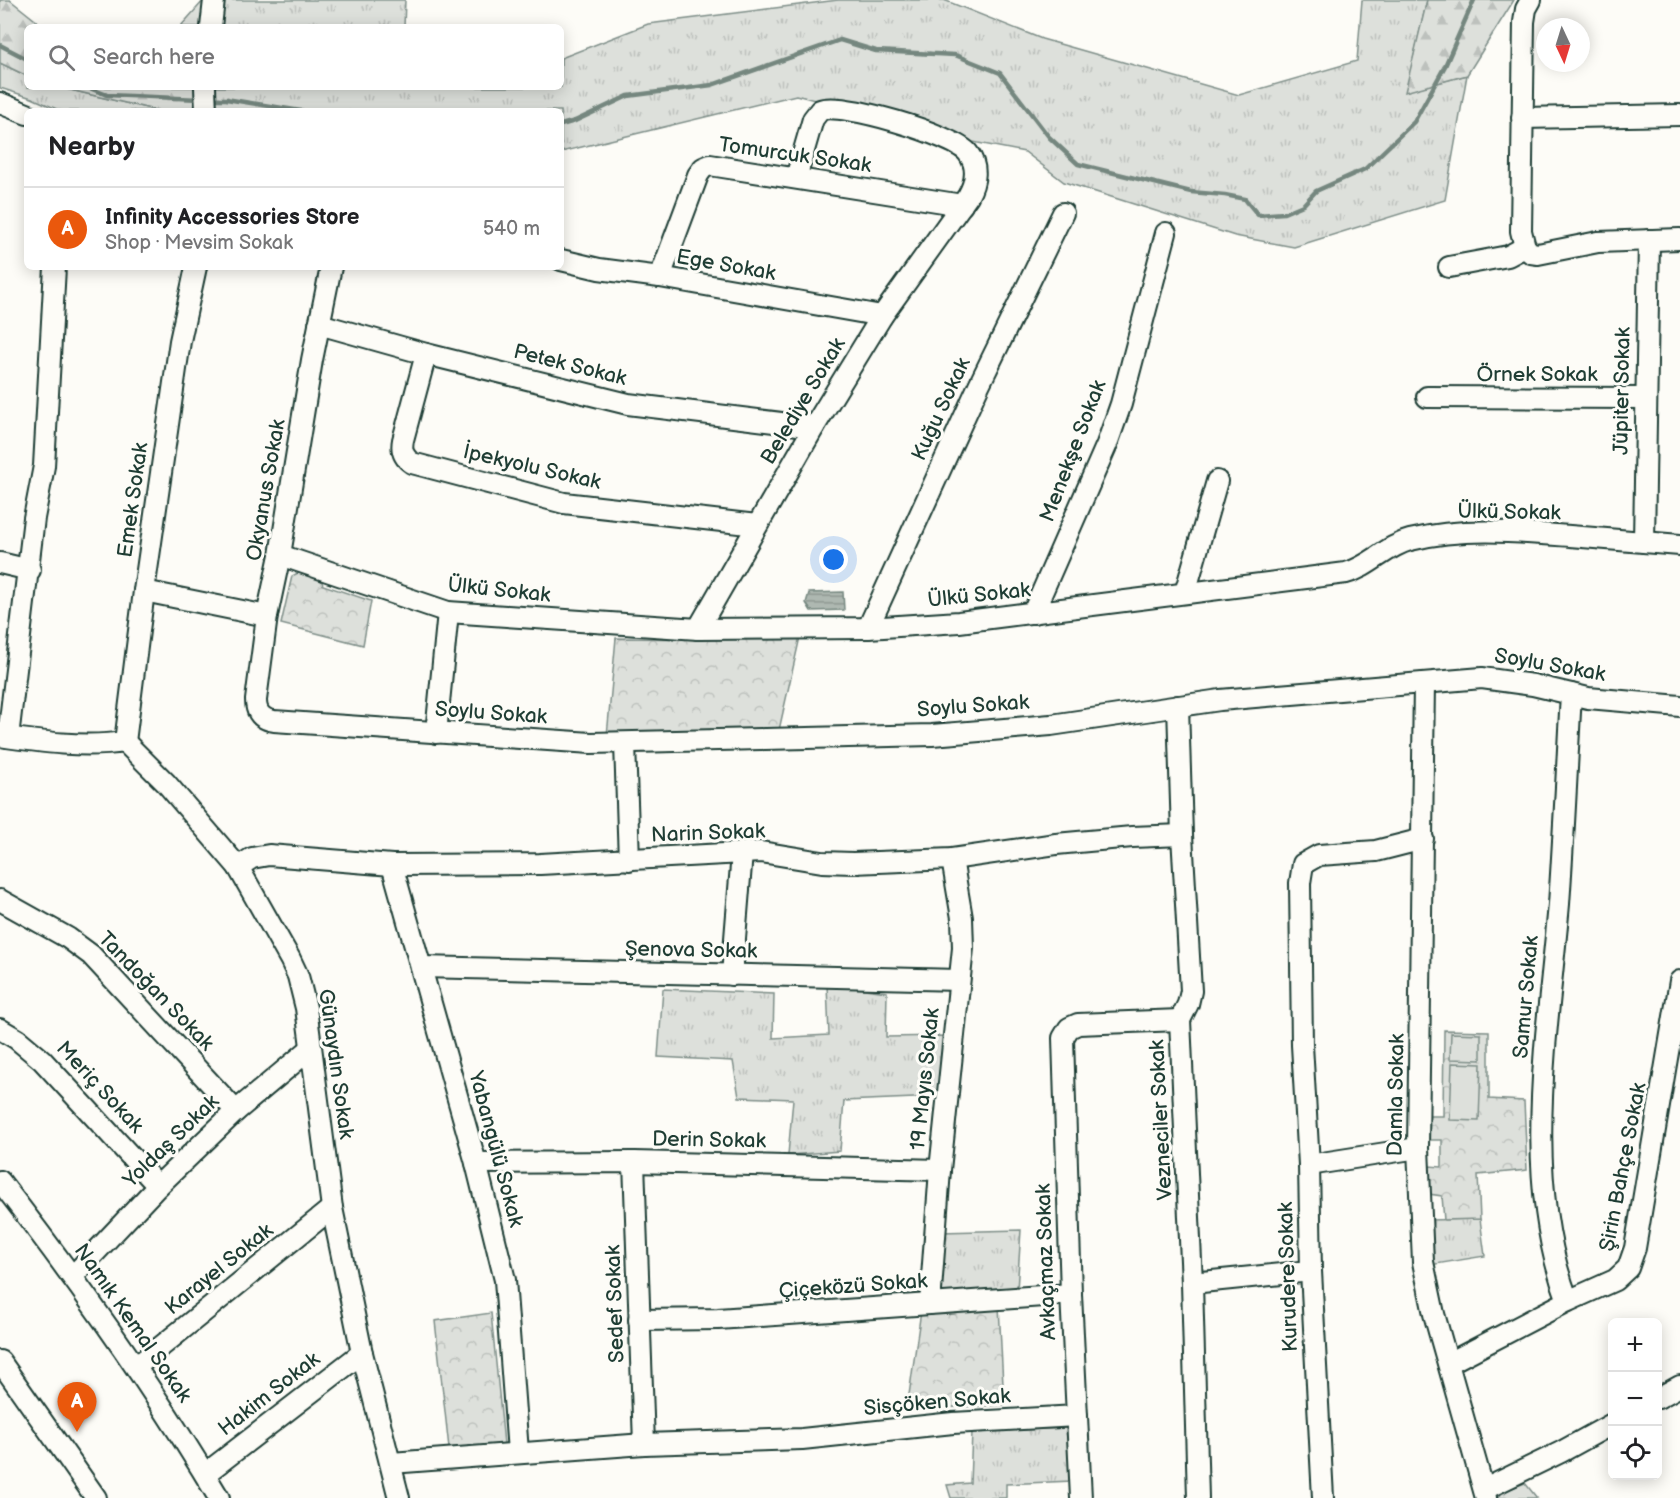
<!DOCTYPE html>
<html lang="en">
<head>
<meta charset="utf-8">
<style>
  body { margin:0; font-family:"Balsamiq Sans",sans-serif; background:#f2f2f2; color:#202124 }
  .controls { position:absolute; right:18px; bottom:18px; display:grid; overflow:hidden; border-radius:9px; box-shadow:0 3px 15px #0003 }
  .controls button { width:54px; height:54px; display:grid; place-items:center; padding:0; border:0; border-bottom:2px solid #e0e0e0; background:#fff; color:#202124; font:30px sans-serif }
  .compass { position:absolute; left:1536px; top:18px; width:54px; height:54px; border-radius:50%; background:#fff; box-shadow:0 3px 15px #0003; rotate:176deg }
  .you { position:absolute; left:834px; top:560px; width:21px; height:21px; margin:-15px; border:4px solid #fff; border-radius:50%; background:#1a73e8; box-shadow:0 0 0 9px #1a73e833 }
  .badge { display:grid; place-items:center; width:39px; height:39px; border-radius:50%; background:#ea580c; color:#fff; font-size:20px; font-weight:700 }
  .pin { position:absolute; translate:-50% -50px; filter:drop-shadow(0 2px 3px #0008) }
  .pin::after { content:''; position:absolute; top:32px; width:21px; height:18px; background:inherit; clip-path:polygon(0 0,100% 0,50% 100%) }
  .list { margin:0; padding:0; list-style:none }
  h2 { display:flex; justify-content:space-between; align-items:center; height:78px; margin:0; padding:0 24px; font-size:26px }
  h2 small { font-size:20px; font-weight:400; color:#757577 }
  .list li { display:grid; grid-template-columns:39px 1fr auto; gap:18px; align-items:center; box-sizing:border-box; height:84px; padding:0 24px; border-top:2px solid #e0e0e0 }
  .list b { display:block; font-size:22px; white-space:nowrap }
  .list p { margin:0; font-size:20px; white-space:nowrap; color:#757577 }
  .list em { font-size:20px; font-style:normal; color:#757577 }
  .icon { flex:none; width:33px; height:33px; fill:none; stroke:currentColor; stroke-width:2; stroke-linecap:round; stroke-linejoin:round }
  .map { position:relative; flex:none; width:1680px; height:1498px; overflow:hidden }
  .search { position:absolute; background:#fff; box-shadow:0 3px 15px #0003; left:24px; top:24px; width:540px; height:66px; display:flex; align-items:center; gap:15px; box-sizing:border-box; padding:0 21px; border-radius:9px; color:#757577; font-size:22px }
  .panel { position:absolute; background:#fff; box-shadow:0 3px 15px #0003; left:24px; top:108px; width:540px; height:162px; border-radius:9px }
  .map>svg:first-child { display:block }
</style>
</head>
<body>
<div class="map">
<svg width="1680" height="1498" viewBox="0 0 1680 1498">
  <defs>
    <pattern id="grass-tufts" width="24" height="20" patternUnits="userSpaceOnUse" patternTransform="scale(1.5)"><rect width="24" height="20" fill="#dde0db"/><path d="M3 7l-1-3M5 7V3M7 7l1-3M15 17l-1-3M17 17v-4M19 17l1-3" fill="none" stroke="#bdc1bd"/></pattern>
    <pattern id="forest-firs" width="22" height="20" patternUnits="userSpaceOnUse" patternTransform="scale(1.5)"><rect width="22" height="20" fill="#dde0db"/><path d="M5 1l3.5 6h-7zM16 11l3.5 6h-7z" fill="#bdc1bd"/></pattern>
    <pattern id="park-crowns" width="20" height="18" patternUnits="userSpaceOnUse" patternTransform="scale(1.5)"><rect width="20" height="18" fill="#dde0db"/><path d="M2 6a3 3 0 1 1 6 0M12 15a3 3 0 1 1 6 0" fill="none" stroke="#bdc1bd"/></pattern>
    <pattern id="water-rules" width="6" height="5" patternUnits="userSpaceOnUse" patternTransform="scale(1.5)"><rect width="6" height="5" fill="#aeb8b1"/><path d="M0 2.5h6" fill="none" stroke="#8d9791"/></pattern>
  </defs>
  <rect width="100%" height="100%" fill="#fdfcf7"/>
  <filter id="ink" filterUnits="userSpaceOnUse"><feTurbulence type="fractalNoise" baseFrequency=".0167" numOctaves="2"/><feDisplacementMap in="SourceGraphic" scale="12" xChannelSelector="R" yChannelSelector="G"/><feConvolveMatrix kernelMatrix="1 2 1 2 8 2 1 2 1" color-interpolation-filters="sRGB"/></filter>
  <g filter="url(#ink)">
    <g fill="url(#grass-tufts)" stroke="#7e8e88" stroke-width="1.5">
      <polygon points="204,0 405,0 404,27 180,27"/>
      <polygon points="838,0 944,0 1042,39 1239,95 1357,61 1362,0 1427,0 1406,91 1467,75 1445,200 1294,247 1235,236 1064,182 1025,152 973,142 796,95 561,152 561,111 218,111 207,87 561,87 561,58 648,24"/>
      <polygon points="0,63 27,76 27,87 58,87 159,111 61,111 32,98 0,88"/>
      <polygon points="827,984 887,992 886,1037 947,1036 938,1097 844,1101 840,1151 788,1155 793,1099 739,1097 733,1061 658,1057 663,989 774,994 773,1038 829,1035"/>
      <polygon points="1480,1219 1485,1256 1430,1265 1427,1220"/>
      <polygon points="1021,1230 1017,1290 939,1293 941,1232"/>
      <polygon points="1069,1428 1072,1481 1006,1484 1006,1498 951,1498 947,1485 970,1483 972,1432"/>
      <polygon points="1525,1483 1537,1498 1497,1498 1501,1492"/>
    </g>
    <g fill="url(#forest-firs)" stroke="#7e8e88" stroke-width="1.5">
      <polygon points="0,0 10,0 44,27 27,27 27,76 0,63"/>
      <polygon points="1427,0 1514,0 1467,75 1405,92"/>
      <polygon points="58,87 207,87 218,111 159,111"/>
    </g>
    <g fill="url(#park-crowns)" stroke="#7e8e88" stroke-width="1.5">
      <polygon points="298,573 303,573 321,579 323,585 371,601 363,645 281,624 292,576"/>
      <polygon points="742,637 800,637 779,730 607,736 616,638 715,639"/>
      <polygon points="1444,1030 1489,1031 1489,1099 1524,1101 1527,1170 1478,1175 1480,1219 1444,1220 1442,1196 1429,1194 1429,1166 1442,1167 1442,1140 1428,1140 1428,1116 1443,1116"/>
      <polygon points="999,1306 1004,1405 907,1409 921,1311"/>
      <polygon points="491,1313 504,1444 449,1448 435,1321"/>
    </g>
    <g fill="#dde0db" stroke="#7e8e88" stroke-width="1.5">
      <polygon points="1451,1033 1481,1034 1481,1060 1450,1059"/>
      <polygon points="1452,1063 1481,1064 1479,1121 1450,1120"/>
    </g>
    <polygon fill="url(#water-rules)" stroke="#75877f" stroke-width="1.5" points="843,592 844,610 811,611 806,603 809,593"/>
    <g fill="none" stroke-linecap="round" stroke-linejoin="round">
      <g stroke="#75877f" stroke-width="4.5">
        <polyline points="0,45 27,59"/>
        <polyline points="87,87 107,95 200,99"/>
        <polyline points="211,99 226,99 301,111"/>
        <polyline points="561,125 575,121 628,96 712,85 840,40 876,51 955,55 1000,73 1049,137 1078,164 1191,192 1225,195 1245,199 1258,215 1284,213 1303,205 1316,191 1365,169 1414,122 1445,66 1474,0"/>
      </g>
      <g stroke="#1f3d34" stroke-width="24">
        <g id="minor">
          <polyline points="211,27 214,0"/>
          <polyline points="205,87 206,111"/>
          <polyline points="0,103 27,114"/>
          <polyline points="1522,118 1680,115"/>
          <polyline points="1525,247 1521,231 1524,22 1526,9 1531,0"/>
          <polyline points="1525,247 1531,253 1538,254 1598,242 1680,239"/>
          <polyline points="561,260 599,269 660,277 882,316"/>
          <path d="M331,267L312,360L280,555L267,616L256,700C256,713 262,719 274,721L591,743L932,735L1051,725L1220,700L1482,678L1533,685L1588,698L1680,706"/>
          <polyline points="1449,267 1508,256 1525,247"/>
          <polyline points="660,277 698,175 703,168 710,165 962,205"/>
          <polyline points="319,324 426,354 628,404 814,427"/>
          <path d="M426,354L403,440C401,450 403,457 412,463L564,503L757,525"/>
          <polyline points="1427,397 1646,398"/>
          <polyline points="1644,542 1649,240"/>
          <path d="M280,555L448,612L698,629L868,628L959,622L1346,573C1370,567 1386,546 1410,540C1463,527 1517,532 1570,536C1607,539 1643,542 1680,545"/>
          <polyline points="0,563 30,570"/>
          <polyline points="144,591 267,616"/>
          <polyline points="1185,593 1217,481"/>
          <polyline points="1033,613 1107,444 1121,404 1166,233"/>
          <polyline points="868,628 979,385 1063,213"/>
          <path d="M698,629L814,427L882,316L968,196C976,182 978,166 968,153C954,135 840,101 820,110L813,119L796,178"/>
          <polyline points="1424,683 1418,1148 1423,1262 1434,1314 1486,1498"/>
          <polyline points="1178,706 1182,835 1191,991 1188,1004 1180,1020 1192,1283 1198,1498"/>
          <polyline points="436,733 448,612"/>
          <path d="M0,736C40,742 84,748 125,742"/>
          <polyline points="8,737 34,518 44,466 55,267"/>
          <polyline points="125,742 166,783 238,867 290,959 298,976 306,1008 332,1208 362,1353 399,1498"/>
          <polyline points="125,742 144,591 180,341 196,267"/>
          <polyline points="625,744 629,860"/>
          <polyline points="392,865 476,1163 505,1280 518,1452"/>
          <polyline points="238,867 252,858 269,855 392,865 540,864 761,852 822,862 853,863 952,859 1056,844 1132,837 1182,835"/>
          <polyline points="0,900 68,938 91,955 236,1111"/>
          <polyline points="421,967 959,980"/>
          <polyline points="732,975 742,853"/>
          <polyline points="0,1029 17,1039 42,1060 158,1186"/>
          <polyline points="634,1162 644,1444"/>
          <polyline points="476,1163 634,1162 940,1170"/>
          <polyline points="1309,1165 1418,1148"/>
          <path d="M0,1181C79,1283 153,1387 219,1498"/>
          <polyline points="73,1276 158,1186 236,1111 310,1049"/>
          <polyline points="1192,1283 1311,1271"/>
          <path d="M1568,1301C1521,1179 1548,1030 1559,904C1564,834 1567,764 1571,694"/>
          <polyline points="930,1304 940,1170 963,948 962,918 952,859"/>
          <polyline points="639,1320 718,1319 1071,1294"/>
          <polyline points="0,1361 96,1498"/>
          <polyline points="1449,1363 1568,1301 1615,1280 1628,1268 1635,1248 1680,981"/>
          <polyline points="137,1366 332,1208"/>
          <polyline points="1658,1398 1680,1386"/>
          <polyline points="391,1463 644,1444 802,1439 953,1423 1077,1416"/>
          <polyline points="205,1474 362,1353"/>
          <polyline points="1485,1489 1561,1452 1612,1424"/>
          <polyline points="1081,1498 1071,1294 1063,1038 1069,1028 1078,1024 1180,1020"/>
          <polyline points="1323,1498 1311,1271 1309,1165 1302,1045 1300,883 1303,864 1319,855 1376,851 1423,839"/>
        </g>
      </g>
      <use href="#minor" stroke="#fdfcf7" stroke-width="20"/>
    </g>
  </g>
  <g text-anchor="middle" dominant-baseline="central" stroke-width="6" stroke-linejoin="round" paint-order="stroke">
    <g font-size="21" fill="#1f3d34" stroke="#fdfcf7">
      <text transform="translate(795 155) rotate(8)">Tomurcuk Sokak</text>
      <text transform="translate(726 265) rotate(10)">Ege Sokak</text>
      <text transform="translate(570 365) rotate(14)">Petek Sokak</text>
      <text x="1537" y="374">Örnek Sokak</text>
      <text transform="translate(1622 391) rotate(-89)">Jüpiter Sokak</text>
      <text transform="translate(803 401) rotate(-59)">Belediye Sokak</text>
      <text transform="translate(941 409) rotate(-65)">Kuğu Sokak</text>
      <text transform="translate(1073 451) rotate(-69)">Menekşe Sokak</text>
      <text transform="translate(532 467) rotate(13)">İpekyolu Sokak</text>
      <text transform="translate(266 490) rotate(-80)">Okyanus Sokak</text>
      <text transform="translate(133 500) rotate(-82)">Emek Sokak</text>
      <text transform="translate(1509 512) rotate(1)">Ülkü Sokak</text>
      <text transform="translate(499 590) rotate(6)">Ülkü Sokak</text>
      <text transform="translate(979 595) rotate(-6)">Ülkü Sokak</text>
      <text transform="translate(1550 665) rotate(10)">Soylu Sokak</text>
      <text transform="translate(973 706) rotate(-4)">Soylu Sokak</text>
      <text transform="translate(491 713) rotate(4)">Soylu Sokak</text>
      <text transform="translate(708 833) rotate(-2)">Narin Sokak</text>
      <text transform="translate(691 950) rotate(1)">Şenova Sokak</text>
      <text transform="translate(156 991) rotate(46)">Tandoğan Sokak</text>
      <text transform="translate(1526 997) rotate(-85)">Samur Sokak</text>
      <text transform="translate(336 1064) rotate(82)">Günaydın Sokak</text>
      <text transform="translate(925 1079) rotate(-84)">19 Mayıs Sokak</text>
      <text transform="translate(100 1087) rotate(47)">Meriç Sokak</text>
      <text transform="translate(1396 1095) rotate(-89)">Damla Sokak</text>
      <text transform="translate(1161 1120) rotate(-93)">Vezneciler Sokak</text>
      <text transform="translate(709 1140) rotate(1)">Derin Sokak</text>
      <text transform="translate(171 1141) rotate(-44)">Yoldaş Sokak</text>
      <text transform="translate(496 1149) rotate(75)">Yabangülü Sokak</text>
      <text transform="translate(1623 1167) rotate(-79)">Şirin Bahçe Sokak</text>
      <text transform="translate(1046 1262) rotate(-92)">Avkaçmaz Sokak</text>
      <text transform="translate(219 1269) rotate(-39)">Karayel Sokak</text>
      <text transform="translate(1288 1277) rotate(-92)">Kurudere Sokak</text>
      <text transform="translate(853 1286) rotate(-4)">Çiçeközü Sokak</text>
      <text transform="translate(615 1304) rotate(-92)">Sedef Sokak</text>
      <text transform="translate(133 1323) rotate(55)">Namık Kemal Sokak</text>
      <text transform="translate(269 1394) rotate(-38)">Hakim Sokak</text>
      <text transform="translate(937 1402) rotate(-5)">Sisçöken Sokak</text>
    </g>
  </g>
</svg>
<div class="controls">
<button>+</button>
<button>−</button>
<button><svg class="icon" aria-label="locate" viewBox="0 0 24 24"><circle cx="12" cy="12" r="6"/><path d="M12 2v4M12 18v4M2 12h4M18 12h4"/></svg></button>
</div>
<svg class="compass" viewBox="-18 -18 36 36"><path d="M0-13l5 13h-10z" fill="#e53935"/><path d="M0 13l5-13h-10z" fill="#757577"/></svg>
<div class="you"></div>
<div class="pin badge" style="left:77px;top:1432px">A</div>
<div class="search"><svg class="icon" aria-label="search" viewBox="0 0 24 24"><circle cx="10" cy="10" r="6"/><path d="M15 15l6 6"/></svg>Search here</div>
<section class="panel">
<h2>Nearby<small></small></h2>
<ul class="list">
<li><span class="badge">A</span><div><b>Infinity Accessories Store</b><p>Shop · Mevsim Sokak</p></div><em>540 m</em></li>
</ul>
</section>
</div>
</body>
</html>
